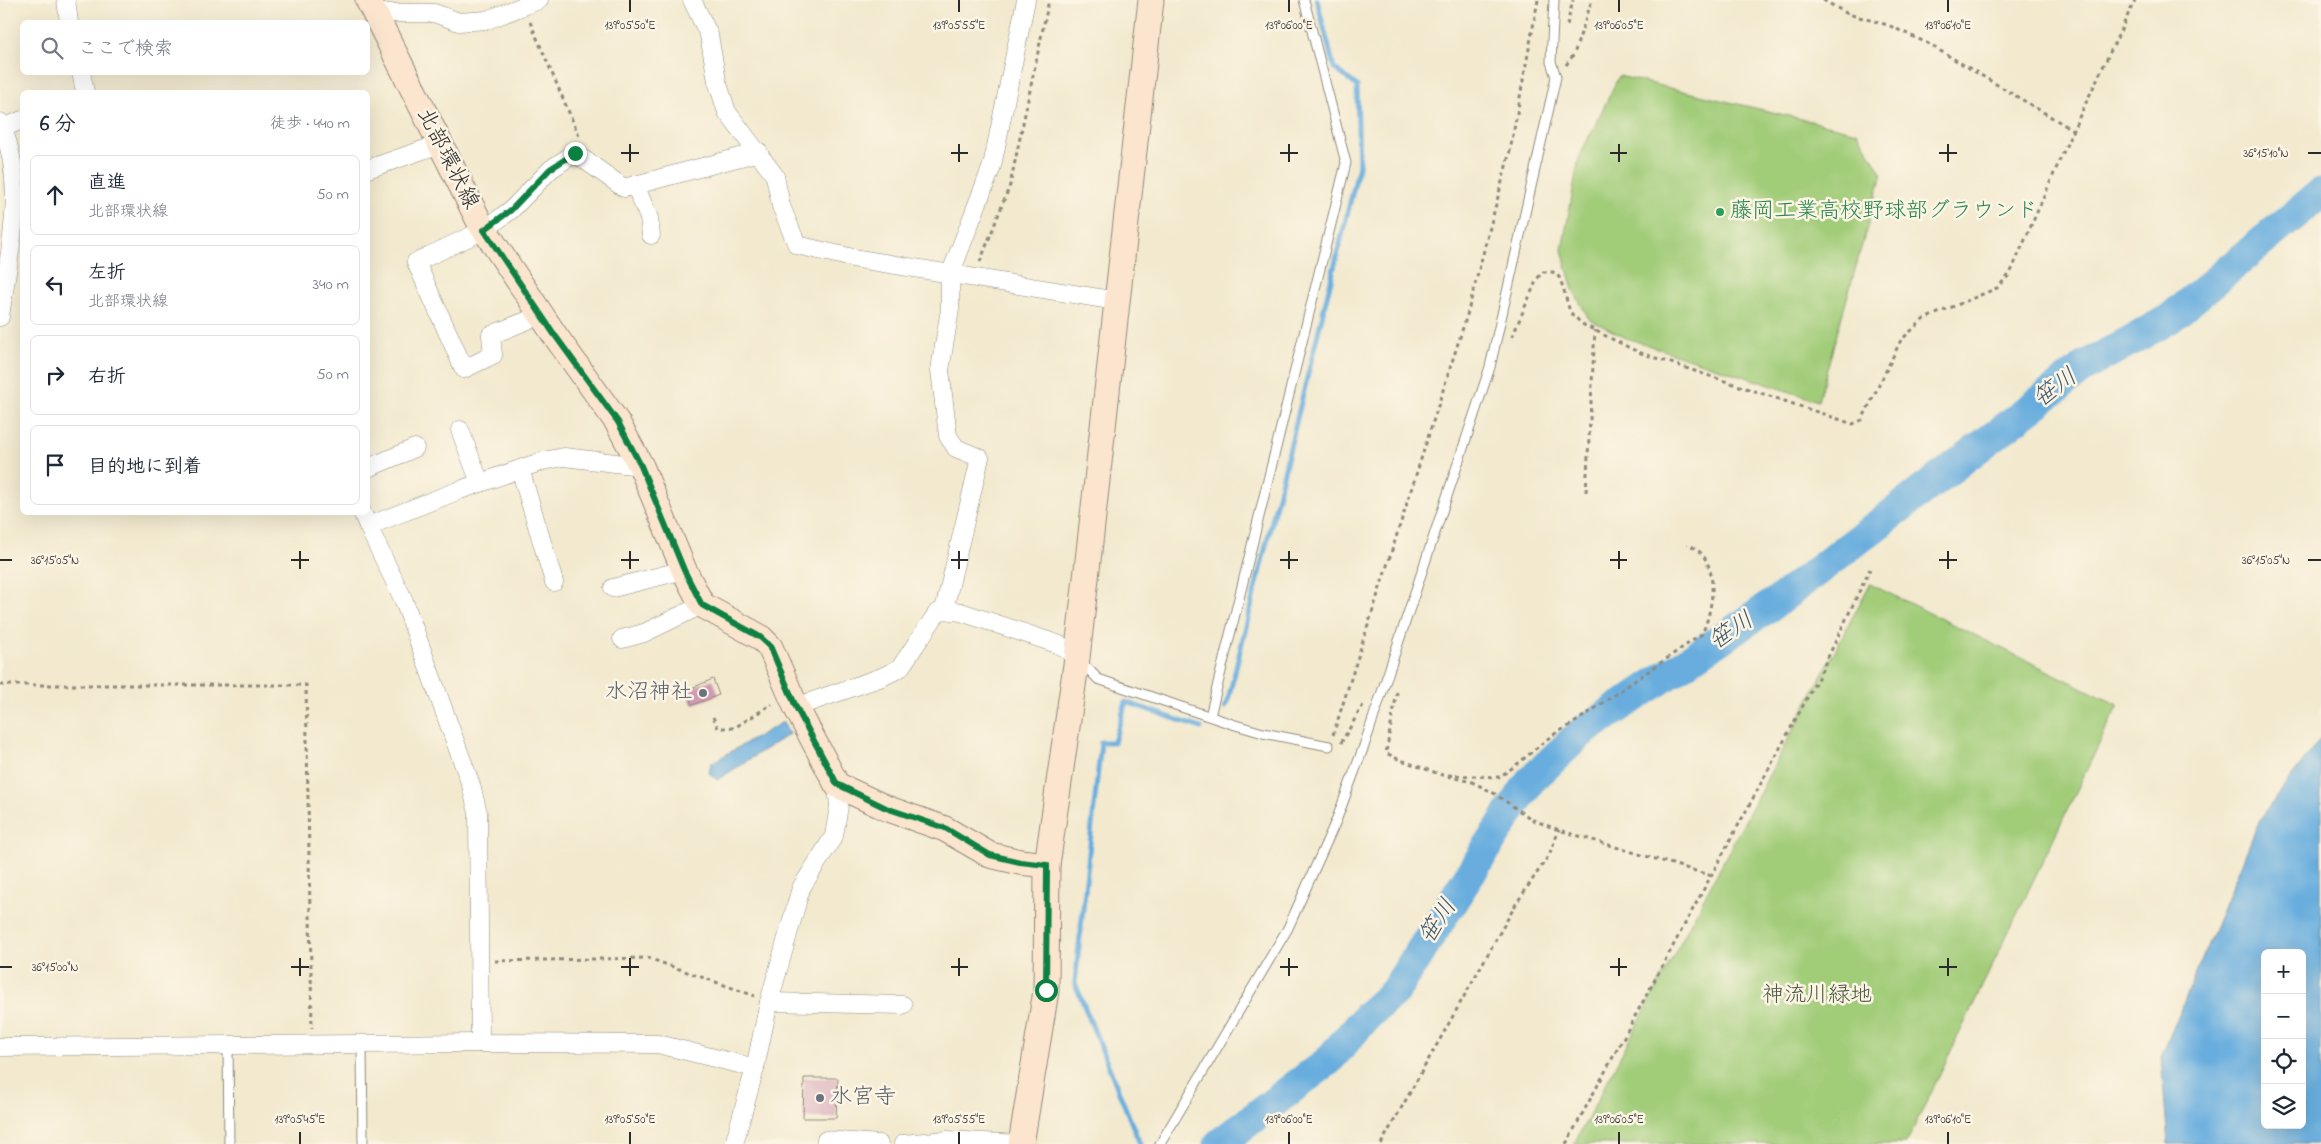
<!DOCTYPE html>
<html lang="ja">
<head>
<meta charset="utf-8">
<style>
  body { margin:0; font-family:"Indie Flower","Klee One",sans-serif; background:#f2f2f3; color:#1f2937 }
  .controls { position:absolute; right:15px; bottom:15px; display:grid; overflow:hidden; border-radius:8px; box-shadow:0 5px 20px #0002 }
  .controls button { width:45px; height:45px; display:grid; place-items:center; padding:0; border:0; border-bottom:1px solid #e0e1e3; background:#fff; color:#1f2937; font:25px sans-serif }
  .stop { position:absolute; width:15px; height:15px; margin:-11px; border:4px solid #0b8043; border-radius:50%; background:#fff }
  .stop.end { background:#0b8043; border-color:#fff; box-shadow:0 1px 5px #0008 }
  .list { margin:0; padding:0; list-style:none }
  h2 { display:flex; justify-content:space-between; align-items:center; height:65px; margin:0; padding:0 20px; font-size:21px }
  h2 small { font-size:16px; font-weight:400; color:#747a83 }
  .list li { display:grid; grid-template-columns:32px 1fr auto; gap:15px; align-items:center; box-sizing:border-box; height:80px; margin:0 10px 10px; padding:0 10px; border:1px solid #e0e1e3; border-radius:8px }
  .list b { display:block; font-size:19px; white-space:nowrap }
  .list p { margin:0; font-size:16px; white-space:nowrap; color:#747a83 }
  .list em { font-size:16px; font-style:normal; color:#747a83 }
  .icon { flex:none; width:28px; height:28px; fill:none; stroke:currentColor; stroke-width:2; stroke-linecap:round; stroke-linejoin:round }
  .map { position:relative; flex:none; width:2321px; height:1144px; overflow:hidden }
  .search { position:absolute; background:#fff; box-shadow:0 5px 20px #0002; left:20px; top:20px; width:350px; height:55px; display:flex; align-items:center; gap:12px; box-sizing:border-box; padding:0 18px; border-radius:8px; color:#747a83; font-size:19px }
  .panel { position:absolute; background:#fff; box-shadow:0 5px 20px #0002; left:20px; top:90px; width:350px; height:425px; border-radius:8px }
  .map>svg:first-child { display:block }
</style>
</head>
<body>
<div class="map">
<svg width="2321" height="1144" viewBox="0 0 2321 1144">
  <rect width="100%" height="100%" fill="#fcf5e5"/>
  <filter id="ink" filterUnits="userSpaceOnUse"><feTurbulence type="fractalNoise" baseFrequency=".02" numOctaves="2"/><feDisplacementMap in="SourceGraphic" scale="10" xChannelSelector="R" yChannelSelector="G"/><feConvolveMatrix kernelMatrix="1 2 1 2 8 2 1 2 1" color-interpolation-filters="sRGB"/></filter>
  <filter id="wash" filterUnits="userSpaceOnUse"><feTurbulence type="fractalNoise" baseFrequency=".0096" numOctaves="4" result="noise"/><feDisplacementMap in="SourceGraphic" scale="20" xChannelSelector="R" yChannelSelector="G"/><feGaussianBlur stdDeviation="1.12" result="paint"/><feColorMatrix in="noise" values="0 0 0 0 0 0 0 0 0 0 0 0 0 0 0 0 0 1.4 0 .05"/><feComposite in="paint" operator="in"/></filter>
  <g filter="url(#wash)">
    <rect width="100%" height="100%" fill="#f2e9ce"/>
    <g fill="#a1cc78" stroke="#667c52">
      <polygon points="1619,76 1857,132 1882,174 1818,401 1626,338 1589,319 1573,290 1562,250 1579,158"/>
      <polygon points="1870,584 2118,705 1906,1144 1574,1144"/>
    </g>
    <g fill="#68adde" stroke="#4a6c84" fill-rule="evenodd">
      <polygon points="783,722 789,734 717,780 709,773 711,763"/>
      <path d="M2321,738V1144H2168L2161,1057L2260,819ZM2265,953H2302V1125H2265Z"/>
    </g>
    <g fill="none" stroke-linecap="round" stroke-linejoin="round">
      <g stroke="#68adde" stroke-width="5">
        <polyline points="1225,707 1227,704 1359,166 1357,86 1334,68 1317,0"/>
        <polyline points="1140,1144 1075,983 1101,742 1114,742 1126,702 1201,728"/>
      </g>
      <polyline stroke="#68adde" stroke-width="31" points="1219,1144 1328,1061 1368,1015 1394,992 1530,781 1582,732 1779,600 2087,365 2169,319 2321,193"/>
    </g>
    <g id="blocks">
      <g fill="#d29bb4">
        <polygon points="713,679 719,695 692,705 687,690"/>
        <polygon points="804,1078 838,1078 836,1118 803,1118"/>
      </g>
    </g>
  </g>
  <g filter="url(#ink)">
    <use href="#blocks" fill-opacity="0" stroke="#8e8a7c" stroke-width="1"/>
    <g fill="none" stroke-linecap="round" stroke-linejoin="round">
      <g stroke="#8e8a7c" stroke-width="11">
        <g id="lane">
          <polyline points="1081,662 1098,679 1232,724 1263,733 1329,746"/>
          <polyline points="1210,716 1346,163 1304,0"/>
          <polyline points="228,1044 229,1144"/>
          <polyline points="362,1044 363,1144"/>
          <polyline points="1160,1144 1288,928 1336,821 1364,746 1490,367 1556,77 1551,62 1554,0"/>
        </g>
      </g>
      <g stroke="#8e8a7c" stroke-width="19">
        <g id="street">
          <polyline points="66,0 69,22"/>
          <polyline points="692,0 709,35 717,81 727,112 775,176 781,206 797,245 853,258 1117,301"/>
          <polyline points="373,13 434,13 459,22 487,20 539,0"/>
          <polyline points="81,72 85,92"/>
          <path d="M0,122C28,183 9,253 0,317"/>
          <polyline points="3,128 22,120"/>
          <polyline points="368,169 440,144"/>
          <polyline points="635,185 649,218 651,235"/>
          <polyline points="541,315 491,335 493,355 464,369 416,262 484,230 511,210 551,169 575,153 624,188 759,152"/>
          <polyline points="460,430 480,483"/>
          <polyline points="368,468 415,448"/>
          <polyline points="520,469 554,582"/>
          <polyline points="362,512 368,526 460,490 543,461 564,457 641,466"/>
          <polyline points="368,526 404,601 471,785 478,813 480,1043"/>
          <polyline points="613,588 684,570"/>
          <polyline points="944,610 980,458 956,448 948,436 940,370 950,309 950,275 992,166 1026,0"/>
          <polyline points="622,639 644,633 702,605"/>
          <polyline points="796,707 882,677 900,668 937,613 944,610 961,612 1060,645 1077,658"/>
          <polyline points="769,1002 903,1005"/>
          <polyline points="0,1047 480,1043 658,1044 755,1068"/>
          <polyline points="734,1144 755,1068 769,1002 801,888 834,836 839,806 837,785"/>
          <polyline points="825,1144 826,1140 879,1144"/>
          <polyline points="903,1144 947,1140 1020,1144"/>
        </g>
      </g>
      <g stroke="#8e8a7c" stroke-width="27">
        <g id="secondary">
          <polyline points="368,0 480,223 554,334 617,422 641,466 684,570 702,605 760,637 770,647 796,707 837,785 886,808 945,829 990,855 1020,862 1047,865"/>
          <polyline points="1021,1144 1046,991 1047,865 1077,658 1151,0"/>
        </g>
      </g>
      <g stroke="#8e8a7c" stroke-width="3" stroke-dasharray="4 4" stroke-linecap="butt">
        <polyline points="1823,0 1848,14 1888,25 1927,43 2073,130"/>
        <polyline points="530,22 580,138"/>
        <polyline points="1567,25 1573,0"/>
        <polyline points="1566,65 1574,54 1592,0"/>
        <polyline points="980,262 1010,185 1049,0"/>
        <polyline points="1512,337 1537,279 1543,272 1553,272 1559,277 1563,287 1570,312 1582,324 1638,352 1853,424 1862,420 1901,340 1924,319 1997,288 2010,274 2073,130 2135,0"/>
        <polyline points="1586,492 1595,330"/>
        <polyline points="0,685 306,685 312,1028"/>
        <polyline points="1397,692 1386,753 1398,759 1442,775 1472,782 1492,792 1533,820 1559,830 1712,876"/>
        <polyline points="713,717 718,728 734,728 772,704"/>
        <polyline points="1333,735 1467,315 1510,151 1538,0"/>
        <polyline points="1341,743 1363,705"/>
        <path d="M1448,775L1499,777L1515,766L1551,736L1574,723L1702,634C1712,612 1719,573 1701,553C1697,549 1692,547 1688,544"/>
        <polyline points="495,961 648,958 755,996"/>
        <polyline points="1381,1144 1516,904 1549,855 1559,830"/>
        <polyline points="1566,1144 1819,676 1870,569"/>
      </g>
      <use href="#lane" stroke="#fff" stroke-width="9"/>
      <use href="#street" stroke="#fff" stroke-width="18"/>
      <use href="#secondary" stroke="#fce5cf" stroke-width="25"/>
    </g>
  </g>
  <g fill="none" stroke-linecap="round" stroke-linejoin="round" filter="url(#ink)">
    <polyline stroke="#0b8043" stroke-width="6" points="575,153 550,169 511,210 484,230 554,334 618,422 641,466 684,570 702,605 760,637 770,646 796,707 837,784 886,808 945,828 990,855 1020,862 1047,865 1046,990"/>
  </g>
  <path fill="none" stroke="#2b2b2b" stroke-width="2" d="M630,0V12M959,0V12M1289,0V12M1619,0V12M1948,0V12M630,144V162M959,144V162M1289,144V162M1619,144V162M1948,144V162M621,153H639M951,153H968M1280,153H1298M1610,153H1627M1939,153H1957M2308,153H2321M300,551V569M630,551V569M959,551V569M1289,551V569M1619,551V569M1948,551V569M0,560H12M291,560H309M621,560H639M951,560H968M1280,560H1298M1610,560H1627M1939,560H1957M2308,560H2321M300,958V976M630,958V976M959,958V976M1289,958V976M1619,958V976M1948,958V976M0,967H12M291,967H309M621,967H639M951,967H968M1280,967H1298M1610,967H1627M1939,967H1957M300,1132V1144M630,1132V1144M959,1132V1144M1289,1132V1144M1619,1132V1144M1948,1132V1144"/>
  <circle fill="#2e9e5b" stroke="#fcf5e5" stroke-width="2" cx="1720" cy="212" r="5"/>
  <g fill="#6b7280" stroke="#fcf5e5" stroke-width="2">
    <circle cx="703" cy="693" r="5"/>
    <circle cx="820" cy="1098" r="5"/>
  </g>
  <g text-anchor="middle" dominant-baseline="central" stroke-width="5" stroke-linejoin="round" paint-order="stroke">
    <g font-size="22" fill="#2b2b2b" stroke="#fcf5e5">
      <text transform="translate(447 159) rotate(63)">北部環状線</text>
    </g>
    <g font-size="22" fill="#27864d" stroke="#fcf5e5" text-anchor="start">
      <text x="1730" y="212">藤岡工業高校野球部グラウンド</text>
    </g>
    <g font-size="22" fill="#5b616d" stroke="#fcf5e5" text-anchor="end">
      <text x="693" y="693">水沼神社</text>
      <text x="830" y="1098" text-anchor="start">水宮寺</text>
    </g>
    <g font-size="22" fill="#4e5b42" stroke="#fcf5e5">
      <text x="1817" y="996">神流川緑地</text>
    </g>
    <g font-size="24" font-style="italic" fill="#40586a" stroke="#fcf5e5">
      <text transform="translate(2056 389) rotate(-37)">笹川</text>
      <text transform="translate(1732 632) rotate(-34)">笹川</text>
      <text transform="translate(1439 922) rotate(-57)">笹川</text>
    </g>
  </g>
  <g font-size="12" text-anchor="middle" fill="#2b2b2b" stroke="#fcf5e5" stroke-width="5" stroke-linejoin="round" paint-order="stroke">
    <text x="630" y="29">139°05'50"E</text>
    <text x="959" y="29">139°05'55"E</text>
    <text x="1289" y="29">139°06'00"E</text>
    <text x="1619" y="29">139°06'05"E</text>
    <text x="1948" y="29">139°06'10"E</text>
    <text x="2266" y="157">36°15'10"N</text>
    <text x="55" y="564">36°15'05"N</text>
    <text x="2266" y="564">36°15'05"N</text>
    <text x="55" y="971">36°15'00"N</text>
    <text x="300" y="1123">139°05'45"E</text>
    <text x="630" y="1123">139°05'50"E</text>
    <text x="959" y="1123">139°05'55"E</text>
    <text x="1289" y="1123">139°06'00"E</text>
    <text x="1619" y="1123">139°06'05"E</text>
    <text x="1948" y="1123">139°06'10"E</text>
  </g>
</svg>
<div class="controls">
<button>+</button>
<button>−</button>
<button><svg class="icon" aria-label="locate" viewBox="0 0 24 24"><circle cx="12" cy="12" r="6"/><path d="M12 2v4M12 18v4M2 12h4M18 12h4"/></svg></button>
<button><svg class="icon" aria-label="layers" viewBox="0 0 24 24"><path d="M12 4l9 5-9 5-9-5zM3 14l9 5 9-5"/></svg></button>
</div>
<div class="stop" style="left:1046px;top:990px"></div>
<div class="stop end" style="left:575px;top:153px"></div>
<div class="search"><svg class="icon" aria-label="search" viewBox="0 0 24 24"><circle cx="10" cy="10" r="6"/><path d="M15 15l6 6"/></svg>ここで検索</div>
<section class="panel">
<h2>6 分<small>徒歩 · 440 m</small></h2>
<ul class="list">
<li><svg class="icon" aria-label="ahead" viewBox="0 0 24 24"><path d="M12 20V5M6 11l6-6 6 6"/></svg><div><b>直進</b><p>北部環状線</p></div><em>50 m</em></li>
<li><svg class="icon" aria-label="left" viewBox="0 0 24 24"><path d="M17 20v-9H6M10 6l-5 5 5 5"/></svg><div><b>左折</b><p>北部環状線</p></div><em>340 m</em></li>
<li><svg class="icon" aria-label="right" viewBox="0 0 24 24"><path d="M7 20v-9h11M14 6l5 5-5 5"/></svg><div><b>右折</b></div><em>50 m</em></li>
<li><svg class="icon" aria-label="arrive" viewBox="0 0 24 24"><path d="M6 21V4h12l-3 4 3 4H6"/></svg><div><b>目的地に到着</b></div></li>
</ul>
</section>
</div>
</body>
</html>
